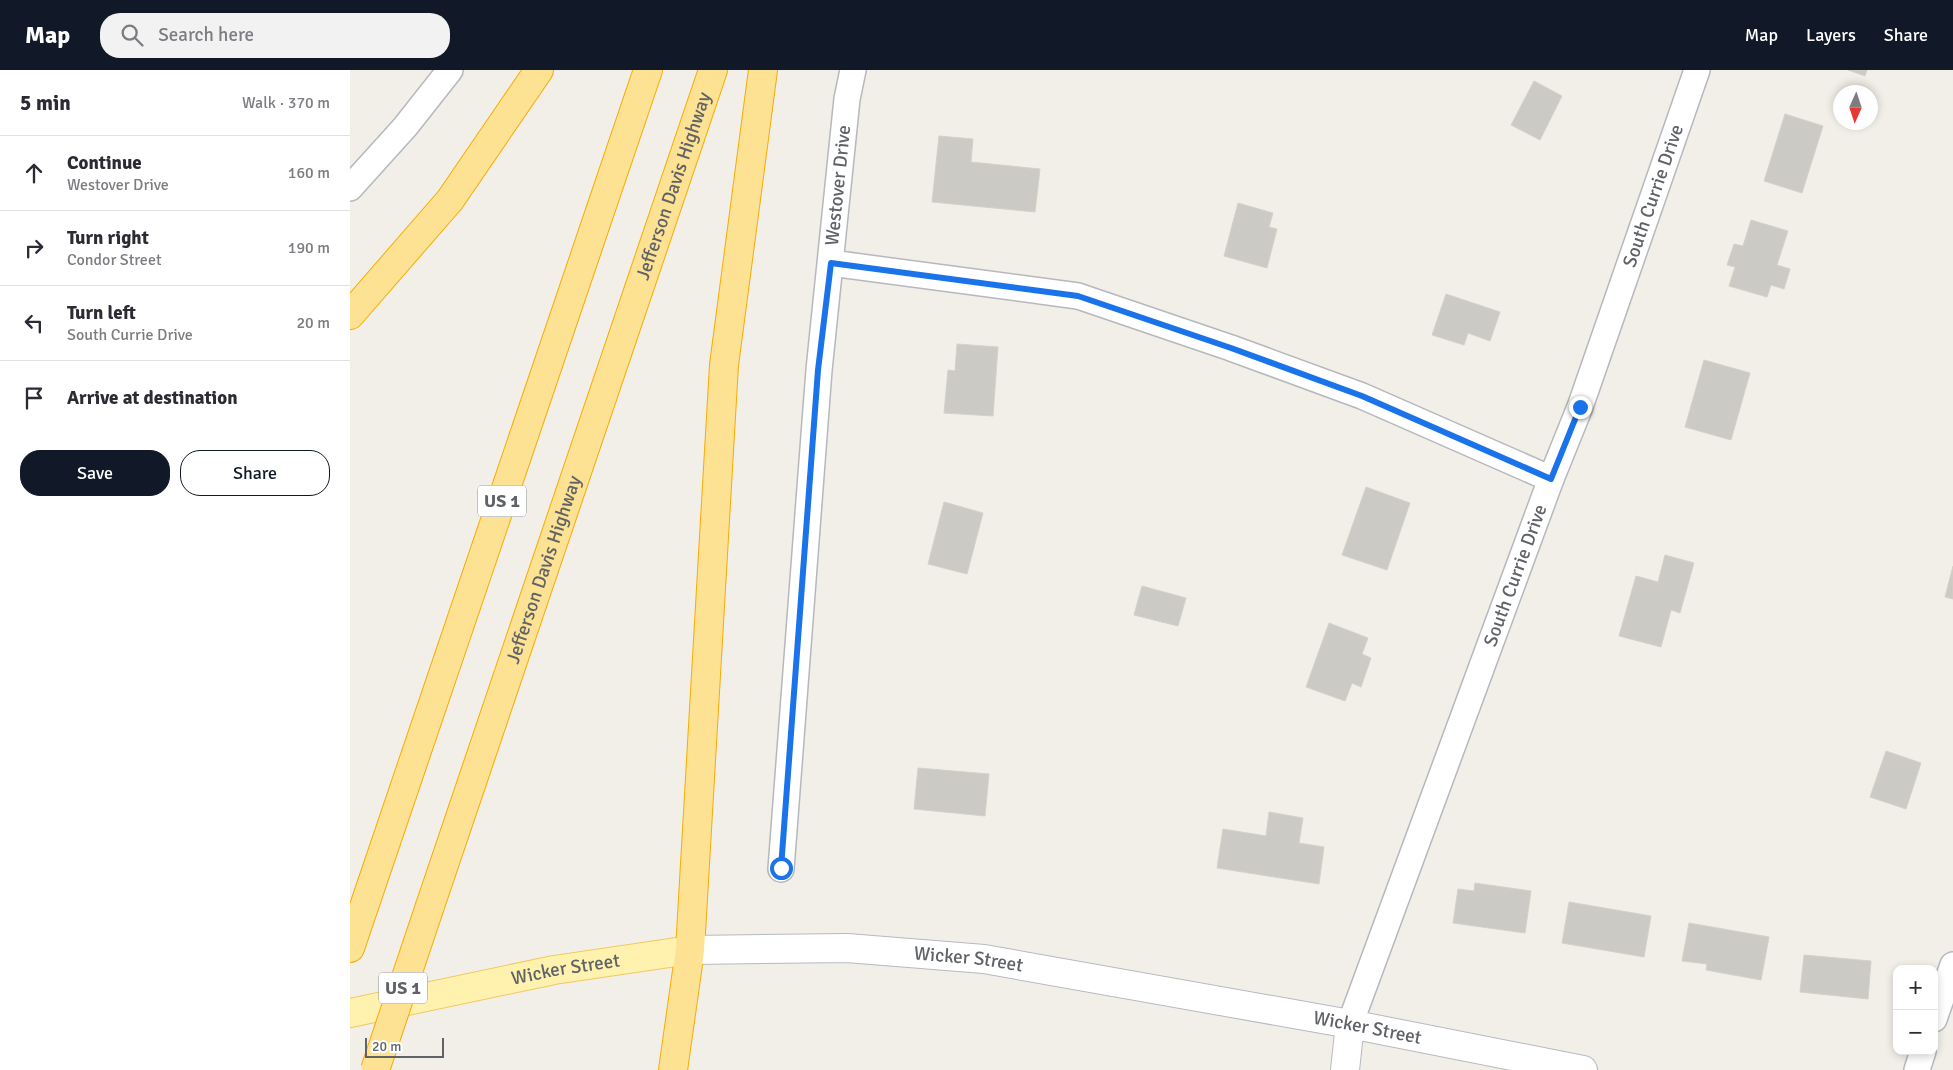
<!DOCTYPE html>
<html lang="en">
<head>
<meta charset="utf-8">
<style>
  body { margin:0; font-family:Signika,sans-serif; background:#f2f2f3; color:#2b2b33 }
  .controls { position:absolute; right:15px; bottom:15px; display:grid; overflow:hidden; border-radius:10px; box-shadow:0 2px 8px #0003 }
  .controls button { width:45px; height:45px; display:grid; place-items:center; padding:0; border:0; border-bottom:1px solid #e1e1e2; background:#fff; color:#2b2b33; font:25px sans-serif }
  .compass { position:absolute; left:1483px; top:15px; width:45px; height:45px; border-radius:50%; background:#fff; box-shadow:0 2px 8px #0003; rotate:183deg }
  .scale { position:absolute; left:15px; bottom:12px; width:79px; box-sizing:border-box; padding-left:5px; border:2px solid #5f6368; border-top:0; font-size:14px; line-height:18px; white-space:nowrap; color:#5f6368; -webkit-text-stroke:4px #fff; paint-order:stroke }
  .stop { position:absolute; width:15px; height:15px; margin:-11px; border:4px solid #1a73e8; border-radius:50%; background:#fff }
  .stop.end { background:#1a73e8; border-color:#fff; box-shadow:0 1px 5px #0008 }
  .list { margin:0; padding:0; list-style:none }
  h2 { display:flex; justify-content:space-between; align-items:center; height:65px; margin:0; padding:0 20px; font-size:21px }
  h2 small { font-size:16px; font-weight:400; color:#7c7c81 }
  .list li { display:grid; grid-template-columns:32px 1fr auto; gap:15px; align-items:center; box-sizing:border-box; height:75px; padding:0 20px; border-top:1px solid #e1e1e2 }
  .list b { display:block; font-size:19px; white-space:nowrap }
  .list p { margin:0; font-size:16px; white-space:nowrap; color:#7c7c81 }
  .list em { font-size:16px; font-style:normal; color:#7c7c81 }
  .actions { display:flex; gap:10px; padding:15px 20px }
  .actions a { flex:1; padding:11px 0; border:1px solid #111827; border-radius:20px; text-align:center; font-size:18px; color:#111827 }
  .actions .main { background:#111827; color:#fff }
  .icon { flex:none; width:28px; height:28px; fill:none; stroke:currentColor; stroke-width:2; stroke-linecap:round; stroke-linejoin:round }
  .map { position:relative; flex:none; width:1603px; height:1000px; overflow:hidden }
  header { display:flex; align-items:center; gap:30px; box-sizing:border-box; height:70px; padding:0 25px; background:#111827; color:#fff }
  header strong { font-size:24px }
  nav { display:flex; gap:28px; margin-inline-start:auto; font-size:18px }
  .search { width:350px; height:45px; background:#f2f2f3; display:flex; align-items:center; gap:12px; box-sizing:border-box; padding:0 18px; border-radius:20px; color:#7c7c81; font-size:19px }
  main { display:flex }
  aside { flex:1; background:#fff }
  .map>svg:first-child { display:block }
</style>
</head>
<body>
<header>
<strong>Map</strong>
<div class="search"><svg class="icon" aria-label="search" viewBox="0 0 24 24"><circle cx="10" cy="10" r="6"/><path d="M15 15l6 6"/></svg>Search here</div>
<nav><a>Map</a><a>Layers</a><a>Share</a></nav>
</header>
<main>
<aside>
<h2>5 min<small>Walk · 370 m</small></h2>
<ul class="list">
<li><svg class="icon" aria-label="ahead" viewBox="0 0 24 24"><path d="M12 20V5M6 11l6-6 6 6"/></svg><div><b>Continue</b><p>Westover Drive</p></div><em>160 m</em></li>
<li><svg class="icon" aria-label="right" viewBox="0 0 24 24"><path d="M7 20v-9h11M14 6l5 5-5 5"/></svg><div><b>Turn right</b><p>Condor Street</p></div><em>190 m</em></li>
<li><svg class="icon" aria-label="left" viewBox="0 0 24 24"><path d="M17 20v-9H6M10 6l-5 5 5 5"/></svg><div><b>Turn left</b><p>South Currie Drive</p></div><em>20 m</em></li>
<li><svg class="icon" aria-label="arrive" viewBox="0 0 24 24"><path d="M6 21V4h12l-3 4 3 4H6"/></svg><div><b>Arrive at destination</b></div></li>
</ul>
<div class="actions"><a class="main">Save</a><a>Share</a></div>
</aside>
<div class="map">
<svg width="1603" height="1000" viewBox="0 0 1603 1000">
  <rect width="100%" height="100%" fill="#f1efe8"/>
  <g fill="#cccac5" stroke="#d6d1c6">
    <polygon points="1498,0 1517,0 1515,6"/>
    <polygon points="1184,11 1212,26 1190,70 1161,55"/>
    <polygon points="1435,44 1473,56 1452,123 1414,111"/>
    <polygon points="589,66 623,69 621,92 690,99 685,142 582,132"/>
    <polygon points="888,133 923,143 919,157 927,159 917,198 874,186"/>
    <polygon points="1401,150 1438,161 1427,195 1440,199 1434,219 1421,215 1417,227 1379,216 1385,197 1377,195 1384,174 1393,176"/>
    <polygon points="1096,224 1150,242 1140,271 1118,263 1114,275 1082,265"/>
    <polygon points="607,274 648,277 643,346 594,343 598,300 605,301"/>
    <polygon points="1354,290 1400,303 1381,370 1335,357"/>
    <polygon points="1016,417 1060,433 1037,500 992,485"/>
    <polygon points="594,432 633,443 617,504 578,494"/>
    <polygon points="1315,485 1344,493 1330,543 1321,540 1311,577 1269,566 1286,506 1308,512"/>
    <polygon points="1603,496 1603,529 1595,527"/>
    <polygon points="792,516 836,528 828,556 784,545"/>
    <polygon points="979,553 1018,568 1012,584 1021,588 1011,617 1002,613 995,631 956,617"/>
    <polygon points="1536,681 1571,693 1556,739 1520,727"/>
    <polygon points="568,698 639,704 635,746 564,739"/>
    <polygon points="919,742 953,748 949,773 974,777 969,814 867,798 873,759 916,766"/>
    <polygon points="1125,813 1181,821 1175,863 1103,853 1108,819 1124,821"/>
    <polygon points="1219,832 1301,846 1294,887 1212,873"/>
    <polygon points="1339,853 1419,867 1411,910 1356,900 1357,894 1332,891"/>
    <polygon points="1454,885 1521,891 1518,929 1450,922"/>
  </g>
  <g fill="none" stroke-linecap="round" stroke-linejoin="round">
    <g stroke="#b5b8bc" stroke-width="28">
      <g id="street">
        <polyline points="0,118 55,57 100,0"/>
        <polyline points="481,193 728,226 881,278 1012,326 1201,409"/>
        <path id="s1" d="M431,799L469,300L497,29L503,0"/>
        <polyline points="1584,949 1603,895"/>
        <path id="s2" d="M1000,954L1201,409L1230,337L1347,0"/>
        <polyline points="1567,1000 1573,981"/>
      </g>
    </g>
    <g stroke="#b6babf" stroke-width="30">
      <g id="secondary">
        <path id="s3" d="M340,880L497,878L634,889L1000,954L1233,1000"/>
        <polyline points="995,1000 1000,954"/>
      </g>
    </g>
    <g stroke="#f2c960" stroke-width="30">
      <g id="primary">
        <path id="s4" d="M0,943L204,900L340,880"/>
      </g>
    </g>
    <g stroke="#f9ab00" stroke-width="30">
      <g id="highway">
        <polyline points="0,245 100,130 189,0"/>
        <path id="s5" d="M80,836L363,0"/>
        <polyline points="0,878 298,0"/>
        <polyline points="323,1000 340,880 374,295 413,0"/>
      </g>
    </g>
    <use href="#street" stroke="#fff" stroke-width="25"/>
    <use href="#secondary" stroke="#fff" stroke-width="28"/>
    <use href="#primary" stroke="#fff2af" stroke-width="28"/>
    <use href="#highway" stroke="#fde293" stroke-width="28"/>
    <g stroke="#f9ab00" stroke-width="30" stroke-linecap="butt">
      <polyline id="highway-bridge" points="25,1000 80,836"/>
    </g>
    <use href="#highway-bridge" stroke="#fde293" stroke-width="28"/>
  </g>
  <g fill="none" stroke-linecap="round" stroke-linejoin="round">
    <polyline stroke="#1a73e8" stroke-width="6" points="431,798 468,300 481,193 728,226 881,278 1012,326 1201,409 1230,337"/>
  </g>
  <g text-anchor="middle" dominant-baseline="central" stroke-width="5" stroke-linejoin="round" paint-order="stroke">
    <g fill="#fff" stroke="#8f9295" stroke-width="1">
      <rect x="128" y="415.5" width="48" height="31" rx="4"/>
      <rect x="29" y="902.5" width="48" height="31" rx="4"/>
    </g>
    <g font-size="18" font-weight="bold" fill="#5f6368">
      <text x="152" y="431">US 1</text>
      <text x="53" y="918">US 1</text>
    </g>
    <g font-size="19" fill="#5f6368" stroke="#fff">
      <text stroke="none"><textPath href="#s1" startOffset="686">Westover Drive</textPath></text>
      <text stroke="none"><textPath href="#s5" startOffset="760">Jefferson Davis Highway</textPath></text>
      <text stroke="none"><textPath href="#s2" startOffset="882">South Currie Drive</textPath></text>
      <text stroke="none"><textPath href="#s5" startOffset="355">Jefferson Davis Highway</textPath></text>
      <text stroke="none"><textPath href="#s2" startOffset="478">South Currie Drive</textPath></text>
      <text stroke="none"><textPath href="#s3" startOffset="279">Wicker Street</textPath></text>
      <text stroke="none"><textPath href="#s4" startOffset="220">Wicker Street</textPath></text>
      <text stroke="none"><textPath href="#s3" startOffset="684">Wicker Street</textPath></text>
    </g>
  </g>
</svg>
<div class="controls">
<button>+</button>
<button>−</button>
</div>
<svg class="compass" viewBox="-18 -18 36 36"><path d="M0-13l5 13h-10z" fill="#e53935"/><path d="M0 13l5-13h-10z" fill="#7c7c81"/></svg>
<div class="scale">20 m</div>
<div class="stop" style="left:431px;top:798px"></div>
<div class="stop end" style="left:1230px;top:337px"></div>
</div>
</main>
</body>
</html>
